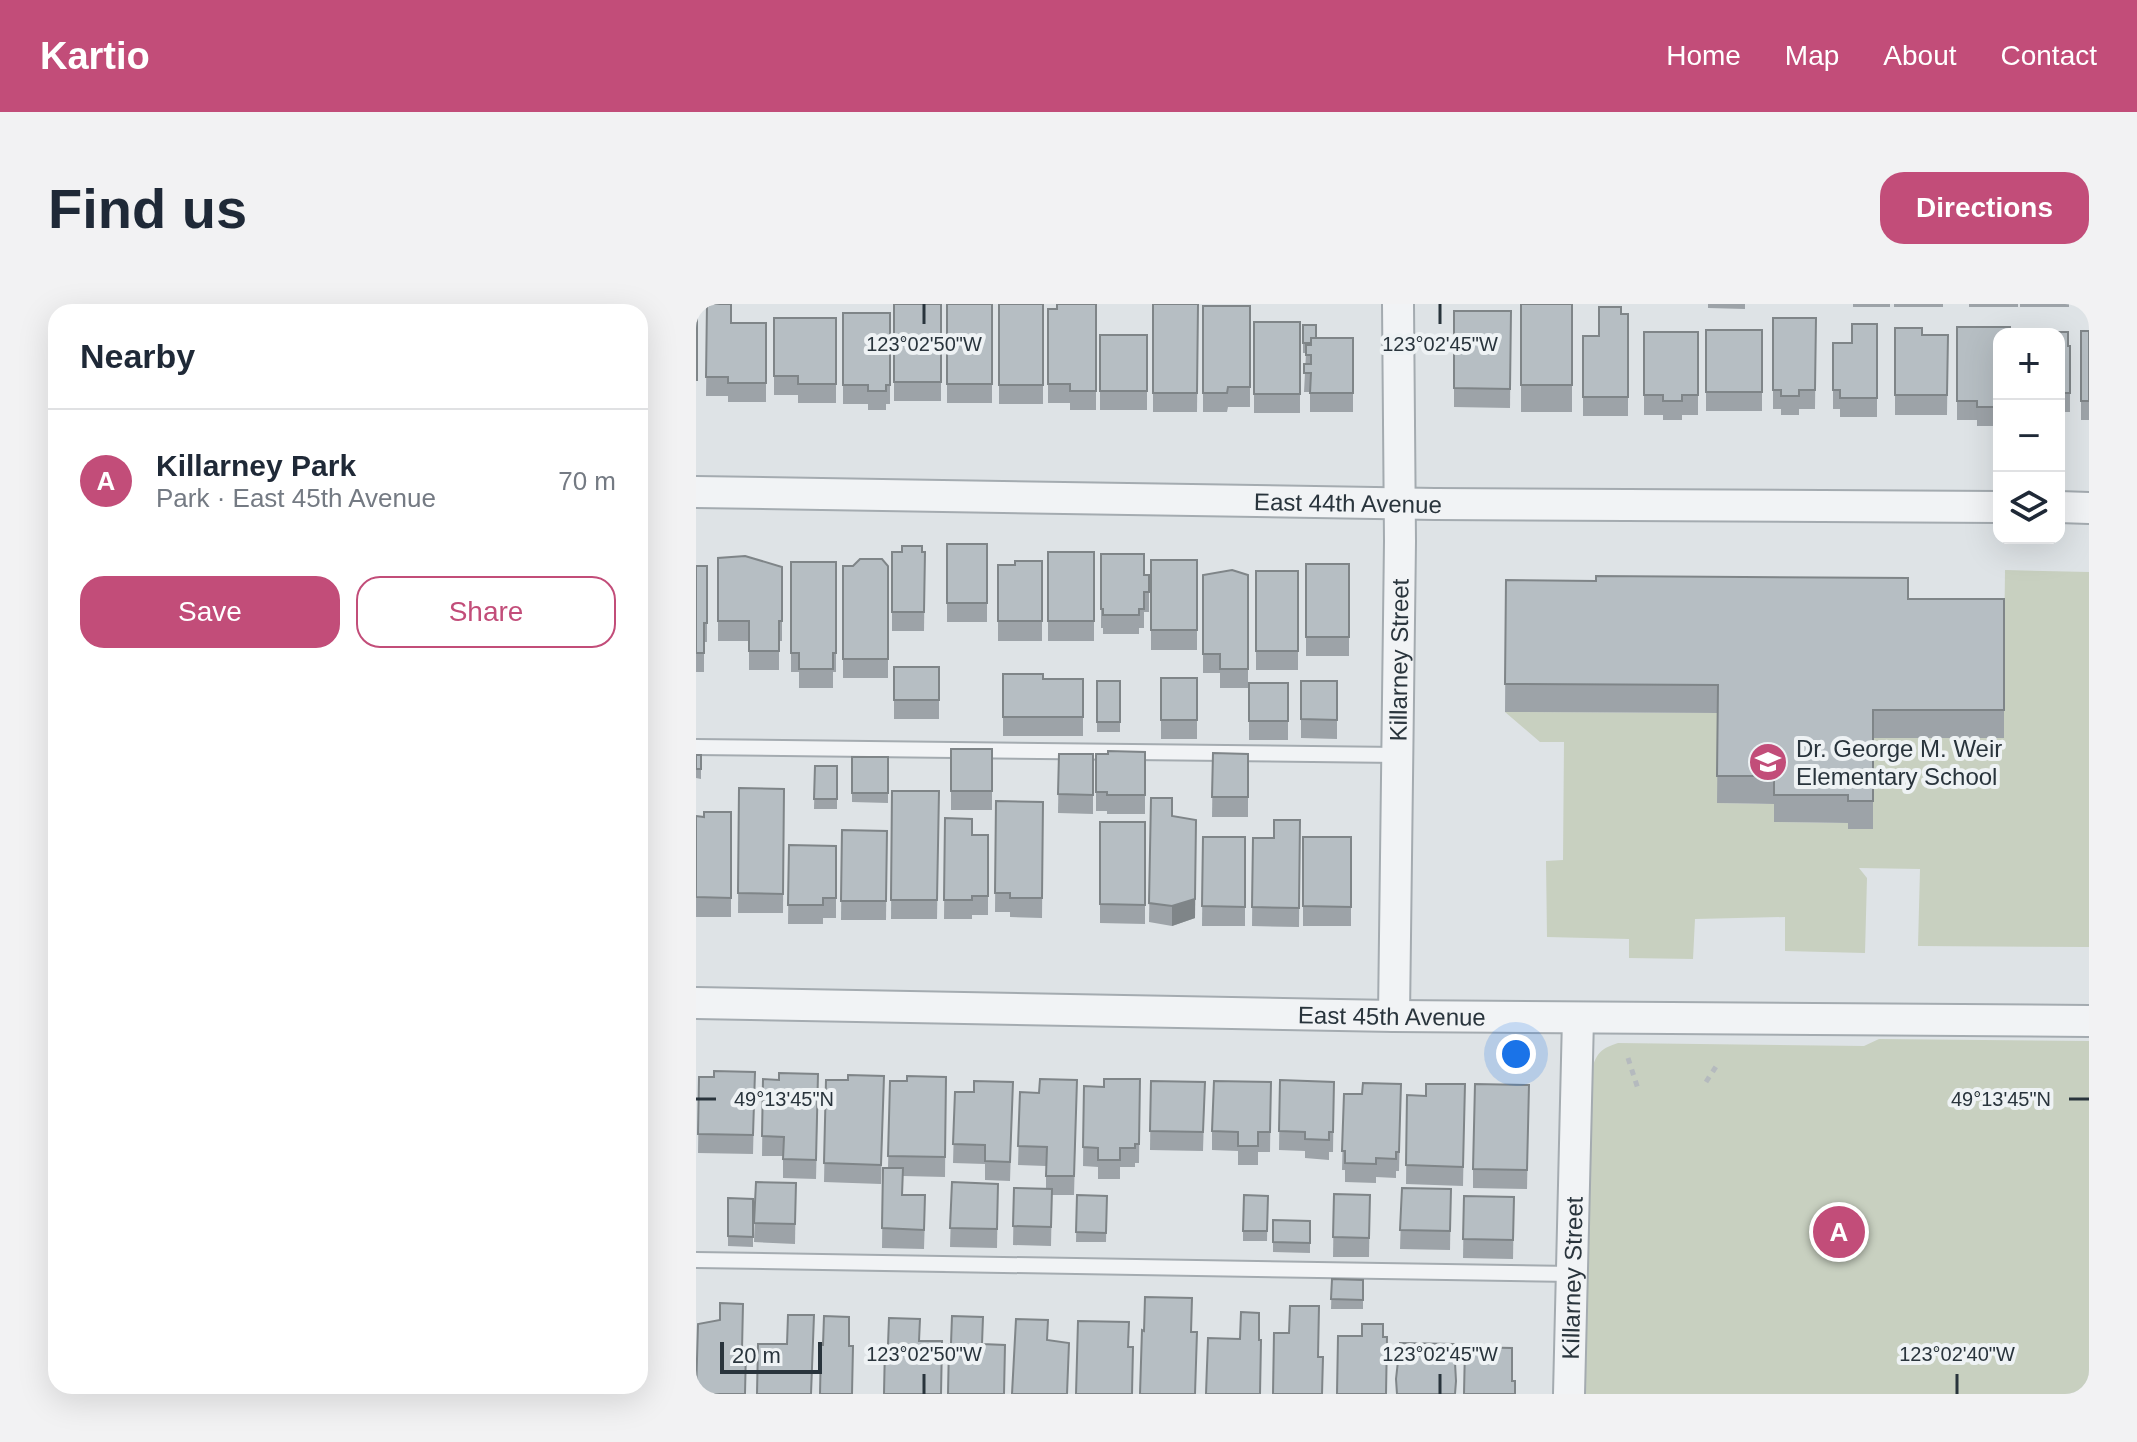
<!DOCTYPE html>
<html lang="en">
<head>
<meta charset="utf-8">
<style>
  body { margin:0; font-family:Arial,sans-serif; background:#f2f2f3; color:#1f2937 }
  .controls { position:absolute; right:24px; top:24px; display:grid; overflow:hidden; border-radius:16px; box-shadow:0 8px 32px #0002 }
  .controls button { width:72px; height:72px; display:grid; place-items:center; padding:0; border:0; border-bottom:2px solid #e0e1e3; background:#fff; color:#1f2937; font:40px sans-serif }
  .scale { position:absolute; left:24px; bottom:20px; width:102px; box-sizing:border-box; padding-left:8px; border:4px solid #29343c; border-top:0; font-size:22px; line-height:28px; white-space:nowrap; color:#29343c; -webkit-text-stroke:6px #eef2f4; paint-order:stroke }
  .you { position:absolute; left:820px; top:750px; width:28px; height:28px; margin:-20px; border:6px solid #fff; border-radius:50%; background:#1a73e8; box-shadow:0 0 0 12px #1a73e833 }
  .badge { display:grid; place-items:center; width:52px; height:52px; border-radius:50%; background:#c24d79; color:#fff; font-size:26px; font-weight:700 }
  .pin { position:absolute; translate:-50% -50%; border:4px solid #fff; box-shadow:0 2px 8px #0006 }
  .list { margin:0; padding:0; list-style:none }
  h2 { display:flex; justify-content:space-between; align-items:center; height:104px; margin:0; padding:0 32px; font-size:34px }
  h2 small { font-size:26px; font-weight:400; color:#747a83 }
  .list li { display:grid; grid-template-columns:52px 1fr auto; gap:24px; align-items:center; box-sizing:border-box; height:144px; padding:0 32px; border-top:2px solid #e0e1e3 }
  .list b { display:block; font-size:30px; white-space:nowrap }
  .list p { margin:0; font-size:26px; white-space:nowrap; color:#747a83 }
  .list em { font-size:26px; font-style:normal; color:#747a83 }
  .actions { display:flex; gap:16px; padding:24px 32px }
  .actions a { flex:1; padding:18px 0; border:2px solid #c24d79; border-radius:24px; text-align:center; font-size:28px; color:#c24d79 }
  .actions .main { background:#c24d79; color:#fff }
  .icon { flex:none; width:44px; height:44px; fill:none; stroke:currentColor; stroke-width:2; stroke-linecap:round; stroke-linejoin:round }
  .map { position:relative; flex:none; width:1393px; height:1090px; overflow:hidden; border-radius:24px }
  header { display:flex; align-items:center; gap:48px; box-sizing:border-box; height:112px; padding:0 40px; background:#c24d79; color:#fff }
  header strong { font-size:38px }
  nav { display:flex; gap:44px; margin-inline-start:auto; font-size:28px }
  .intro { display:flex; align-items:center; justify-content:space-between; box-sizing:border-box; height:192px; padding:0 48px }
  h1 { margin:0; font-size:56px }
  .button { padding:20px 36px; border-radius:24px; background:#c24d79; color:#fff; font-size:28px; font-weight:700 }
  main { display:flex; gap:48px; padding:0 48px }
  aside { flex:1; background:#fff; border-radius:24px; box-shadow:0 8px 32px #0002 }
  .map>svg:first-child { display:block }
</style>
</head>
<body>
<header>
<strong>Kartio</strong>
<nav><a>Home</a><a>Map</a><a>About</a><a>Contact</a></nav>
</header>
<div class="intro"><h1>Find us</h1><a class="button">Directions</a></div>
<main>
<aside>
<h2>Nearby<small></small></h2>
<ul class="list">
<li><span class="badge">A</span><div><b>Killarney Park</b><p>Park · East 45th Avenue</p></div><em>70 m</em></li>
</ul>
<div class="actions"><a class="main">Save</a><a>Share</a></div>
</aside>
<div class="map">
<svg width="1393" height="1090" viewBox="0 0 1393 1090">
  <rect width="100%" height="100%" fill="#dee3e6"/>
  <g fill="#c8d0c0">
    <polygon points="1309,266 1393,268 1393,643 1222,642 1224,565 1163,564 1171,574 1169,649 1089,647 1089,613 999,615 997,655 933,654 933,635 851,633 850,557 867,556 868,438 844,438 809,408 1022,409 1022,499 1078,500 1079,518 1153,519 1177,524 1177,434 1307,434"/>
    <path d="M1183,735L1393,737V1090H888L896,766C900,749 906,744 922,739L1168,742Z"/>
  </g>
  <g fill="none" stroke-linecap="round" stroke-linejoin="round">
    <g stroke="#a4abb0" stroke-width="18">
      <g id="lane">
        <polyline points="0,443 702,451"/>
        <polyline points="0,956 875,970"/>
      </g>
    </g>
    <g stroke="#a4abb0" stroke-width="34">
      <g id="street">
        <path id="s1" d="M0,188L739,200L1303,203"/>
        <polyline points="1363,203 1393,204"/>
        <path id="s2" d="M0,699L698,712L1393,717"/>
        <path id="s3" d="M698,712L704,237L702,0"/>
        <path id="s4" d="M873,1090L882,714"/>
      </g>
    </g>
    <g stroke="#b5babe" stroke-width="5" stroke-dasharray="6 6" stroke-linecap="butt">
      <polyline points="932,754 942,785"/>
      <polyline points="1010,778 1023,758"/>
    </g>
    <use href="#lane" stroke="#f1f3f5" stroke-width="14"/>
    <use href="#street" stroke="#f1f3f5" stroke-width="30"/>
  </g>
  <g fill="#9da3a8">
    <polygon points="11,0 35,19 70,19 70,98 32,98 32,92 10,92"/>
    <rect x="198" y="0" width="47" height="97"/>
    <rect x="251" y="0" width="45" height="99"/>
    <rect x="303" y="0" width="44" height="100"/>
    <polygon points="400,0 400,106 374,106 374,99 352,99 352,5"/>
    <polygon points="457,0 502,0 501,108 457,108"/>
    <rect x="825" y="0" width="51" height="108"/>
    <polygon points="1012,0 1049,0 1049,5 1012,4"/>
    <rect x="1157" y="0" width="37" height="3"/>
    <rect x="1198" y="0" width="49" height="3"/>
    <rect x="1273" y="0" width="49" height="3"/>
    <rect x="1324" y="0" width="49" height="3"/>
    <rect x="1386" y="0" width="7" height="6"/>
    <polygon points="507,2 554,2 554,103 532,103 531,108 507,108"/>
    <polygon points="758,7 815,7 814,104 758,103"/>
    <polygon points="147,9 194,9 194,100 190,100 190,106 172,106 172,100 147,100"/>
    <polygon points="925,10 932,10 932,112 887,112 887,32 903,32"/>
    <polygon points="78,14 140,14 140,99 102,99 102,91 78,91"/>
    <polygon points="1077,14 1120,14 1119,105 1103,105 1103,111 1085,111 1085,105 1077,105"/>
    <rect x="558" y="18" width="46" height="91"/>
    <polygon points="1181,20 1181,113 1144,113 1144,105 1137,105 1137,39 1156,39"/>
    <polygon points="607,21 620,34 657,34 657,108 614,108 614,88 608,88 610,49 607,49"/>
    <polygon points="1261,23 1303,30 1303,116 1298,116 1298,122 1281,122 1281,116 1261,116"/>
    <polygon points="1199,24 1226,31 1252,31 1251,111 1199,111"/>
    <rect x="1010" y="26" width="56" height="81"/>
    <rect x="1385" y="27" width="8" height="89"/>
    <polygon points="948,28 1002,28 1002,111 986,111 986,116 967,116 967,111 948,111"/>
    <polygon points="1363,30 1372,42 1374,42 1374,108 1363,108"/>
    <rect x="404" y="31" width="47" height="75"/>
    <rect x="251" y="240" width="40" height="78"/>
    <polygon points="196,248 229,248 228,327 196,327"/>
    <rect x="352" y="248" width="46" height="89"/>
    <polygon points="405,250 448,271 453,271 453,308 448,308 448,324 443,324 443,330 407,330 407,324 405,324"/>
    <polygon points="22,254 86,263 86,337 83,337 83,366 53,366 53,337 22,337"/>
    <rect x="455" y="256" width="46" height="90"/>
    <polygon points="346,257 346,337 302,337 302,261 319,261"/>
    <polygon points="95,258 140,258 140,368 137,368 137,384 103,384 103,368 95,368"/>
    <rect x="610" y="260" width="43" height="92"/>
    <polygon points="0,262 11,262 11,338 8,338 8,368 0,368"/>
    <rect x="147" y="262" width="45" height="112"/>
    <rect x="560" y="267" width="42" height="99"/>
    <polygon points="507,271 552,271 552,384 524,384 524,369 507,369"/>
    <polygon points="810,276 1212,295 1308,295 1308,434 1177,434 1177,525 1152,525 1152,519 1078,518 1078,500 1021,499 1022,409 809,408"/>
    <rect x="198" y="363" width="45" height="52"/>
    <polygon points="307,370 347,375 387,375 387,432 307,432"/>
    <rect x="465" y="374" width="36" height="61"/>
    <rect x="401" y="377" width="23" height="51"/>
    <polygon points="605,377 641,377 641,435 605,434"/>
    <rect x="553" y="379" width="39" height="57"/>
    <rect x="255" y="445" width="41" height="61"/>
    <polygon points="449,448 449,510 411,510 411,507 400,507 400,450"/>
    <polygon points="517,449 552,450 552,513 516,513"/>
    <polygon points="363,450 397,450 397,510 362,509"/>
    <polygon points="0,451 5,451 5,475 0,474"/>
    <polygon points="156,453 192,453 192,499 156,498"/>
    <polygon points="119,462 141,462 141,505 118,505"/>
    <polygon points="43,484 88,485 87,609 42,609"/>
    <polygon points="196,487 243,487 241,615 195,615"/>
    <polygon points="455,494 476,512 499,614 476,622 453,618"/>
    <polygon points="300,497 347,498 346,614 314,613 314,608 299,608"/>
    <polygon points="35,508 35,613 0,613 0,512 8,513"/>
    <polygon points="249,514 276,531 292,531 292,611 276,611 276,615 248,615"/>
    <polygon points="604,516 603,623 556,622 557,534 578,534"/>
    <polygon points="404,518 449,518 449,620 404,619"/>
    <polygon points="146,526 191,527 190,616 145,616"/>
    <polygon points="507,533 549,533 549,622 506,622"/>
    <rect x="607" y="533" width="48" height="89"/>
    <polygon points="93,541 140,542 140,614 127,614 127,620 92,620"/>
    <polygon points="59,768 57,850 2,849 3,773 18,773"/>
    <polygon points="188,772 185,880 128,878 130,776 152,776"/>
    <polygon points="250,773 249,873 207,872 207,891 229,911 228,945 186,944 187,864 192,864 194,777 211,777"/>
    <polygon points="67,775 122,789 120,875 87,874 87,852 66,852"/>
    <polygon points="444,775 443,859 439,859 439,863 424,863 424,875 402,875 402,863 387,862 388,782 408,783"/>
    <polygon points="381,776 378,891 356,891 355,942 317,941 318,884 350,884 350,862 322,861 324,788 343,789"/>
    <polygon points="584,776 638,778 637,848 633,848 633,856 609,854 609,847 583,846"/>
    <polygon points="455,777 509,778 507,847 454,846"/>
    <polygon points="317,778 314,877 289,876 289,860 257,859 259,788 278,788"/>
    <polygon points="575,778 574,848 562,848 562,861 542,861 542,847 516,846 516,827"/>
    <polygon points="705,780 703,867 700,867 700,874 680,873 680,879 649,878 649,866 646,866 648,790 666,790"/>
    <polygon points="769,780 767,882 710,880 711,791 730,792"/>
    <polygon points="833,781 831,885 777,884 777,865"/>
    <polygon points="60,878 100,879 99,940 58,938"/>
    <polygon points="256,878 302,880 301,944 254,943"/>
    <polygon points="706,884 755,885 754,946 704,945"/>
    <polygon points="638,890 674,891 673,953 637,953"/>
    <polygon points="381,891 411,892 410,938 380,938"/>
    <polygon points="572,892 571,937 547,937 547,927"/>
    <polygon points="768,892 818,893 817,955 767,954"/>
    <polygon points="32,894 57,895 57,943 32,942"/>
    <polygon points="577,916 614,917 614,949 577,948"/>
    <polygon points="636,975 667,976 667,1005 635,1005"/>
  </g>
  <polygon fill="#7f8588" points="500,535 499,614 476,622 476,602"/>
  <g fill="#b6bec3" stroke="#7f8588" stroke-width="2">
    <polygon points="11,0 35,0 35,19 70,19 70,79 32,79 32,73 10,73"/>
    <rect x="198" y="0" width="47" height="78"/>
    <rect x="251" y="0" width="45" height="80"/>
    <rect x="303" y="0" width="44" height="81"/>
    <polygon points="361,0 400,0 400,87 374,87 374,80 352,80 352,5 361,5"/>
    <polygon points="457,0 502,0 501,89 457,89"/>
    <rect x="825" y="0" width="51" height="81"/>
    <polygon points="507,2 554,2 554,83 532,83 531,89 507,89"/>
    <polygon points="903,3 925,3 925,10 932,10 932,93 887,93 887,32 903,32"/>
    <rect x="0" y="7" width="1" height="69"/>
    <polygon points="758,7 815,7 814,85 758,84"/>
    <polygon points="147,9 194,9 194,81 190,81 190,87 172,87 172,81 147,81"/>
    <polygon points="78,14 140,14 140,80 102,80 102,72 78,72"/>
    <polygon points="1077,14 1120,14 1119,86 1103,86 1103,92 1085,92 1085,86 1077,86"/>
    <rect x="558" y="18" width="46" height="72"/>
    <polygon points="1156,20 1181,20 1181,94 1144,94 1144,86 1137,86 1137,39 1156,39"/>
    <polygon points="607,21 620,21 620,34 615,34 615,39 607,39"/>
    <polygon points="1261,23 1314,23 1314,30 1303,30 1303,97 1298,97 1298,103 1281,103 1281,97 1261,97"/>
    <polygon points="1199,24 1226,24 1226,31 1252,31 1251,91 1199,91"/>
    <rect x="1010" y="26" width="56" height="62"/>
    <rect x="1385" y="27" width="8" height="70"/>
    <polygon points="948,28 1002,28 1002,91 986,91 986,97 967,97 967,91 948,91"/>
    <polygon points="1343,28 1372,28 1372,42 1374,42 1374,89 1363,89 1363,30 1343,30"/>
    <rect x="404" y="31" width="47" height="56"/>
    <polygon points="615,34 657,34 657,89 614,89 615,69 608,69 608,60 615,60 615,51 610,51 610,41 615,41"/>
    <rect x="251" y="240" width="40" height="59"/>
    <polygon points="206,242 226,242 226,248 229,248 228,308 196,308 196,248 206,248"/>
    <rect x="352" y="248" width="46" height="69"/>
    <polygon points="405,250 448,250 448,271 453,271 453,288 448,288 448,305 443,305 443,311 407,311 407,305 405,305"/>
    <polygon points="49,252 86,263 86,317 83,317 83,347 53,347 53,317 22,317 22,254"/>
    <polygon points="164,255 186,255 192,262 192,355 147,355 147,262 157,262"/>
    <rect x="455" y="256" width="46" height="70"/>
    <polygon points="319,257 346,257 346,317 302,317 302,261 319,261"/>
    <polygon points="95,258 140,258 140,349 137,349 137,365 103,365 103,349 95,349"/>
    <rect x="610" y="260" width="43" height="73"/>
    <polygon points="0,262 11,262 11,319 8,319 8,349 0,349"/>
    <polygon points="536,266 552,271 552,365 524,365 524,350 507,350 507,271"/>
    <rect x="560" y="267" width="42" height="80"/>
    <polygon points="900,272 1212,274 1212,295 1308,295 1308,406 1177,406 1177,497 1152,497 1152,491 1078,491 1078,472 1021,472 1022,381 809,380 810,276 900,277"/>
    <rect x="198" y="363" width="45" height="33"/>
    <polygon points="307,370 347,370 347,375 387,375 387,413 307,413"/>
    <rect x="465" y="374" width="36" height="42"/>
    <rect x="401" y="377" width="23" height="41"/>
    <polygon points="605,377 641,377 641,416 605,415"/>
    <rect x="553" y="379" width="39" height="38"/>
    <rect x="255" y="445" width="41" height="42"/>
    <polygon points="412,447 449,448 449,491 411,491 411,488 400,488 400,450 412,450"/>
    <polygon points="517,449 552,450 552,493 516,493"/>
    <polygon points="363,450 397,450 397,491 362,490"/>
    <rect x="0" y="451" width="5" height="14"/>
    <rect x="156" y="453" width="36" height="36"/>
    <polygon points="119,462 141,462 141,495 118,495"/>
    <polygon points="43,484 88,485 87,590 42,589"/>
    <polygon points="196,487 243,487 241,596 195,596"/>
    <polygon points="455,494 476,494 476,512 500,516 499,595 476,602 453,599"/>
    <polygon points="300,497 347,498 346,594 314,594 314,589 299,589"/>
    <polygon points="8,508 35,508 35,594 0,593 0,512 8,513"/>
    <polygon points="249,514 276,515 276,531 292,531 292,592 276,592 276,596 248,596"/>
    <polygon points="578,516 604,516 603,604 556,603 557,534 578,534"/>
    <polygon points="404,518 449,518 449,601 404,600"/>
    <polygon points="146,526 191,527 190,597 145,597"/>
    <polygon points="507,533 549,533 549,603 506,602"/>
    <polygon points="607,533 655,533 655,603 607,602"/>
    <polygon points="93,541 140,542 140,594 127,594 127,601 92,601"/>
    <polygon points="18,767 59,768 57,831 2,830 3,773 18,773"/>
    <polygon points="83,769 122,770 120,856 87,855 88,833 66,832 67,775 83,776"/>
    <polygon points="152,771 188,772 185,861 128,859 130,776 152,776"/>
    <polygon points="211,772 250,773 249,853 192,852 194,777 211,777"/>
    <polygon points="344,775 381,776 378,872 350,872 351,843 322,842 324,788 343,789"/>
    <polygon points="408,775 444,775 443,840 439,840 439,844 424,844 424,856 402,856 402,844 387,843 388,782 408,783"/>
    <polygon points="584,776 638,778 637,828 633,828 633,836 609,835 609,828 583,827"/>
    <polygon points="278,777 317,778 314,858 289,857 289,841 257,840 259,788 278,788"/>
    <polygon points="455,777 509,778 507,828 454,827"/>
    <polygon points="518,777 575,778 574,828 562,828 562,842 542,842 542,828 516,827"/>
    <polygon points="667,779 705,780 703,848 700,848 700,855 680,854 680,860 649,859 649,847 646,847 648,790 666,790"/>
    <polygon points="730,780 769,780 767,863 710,861 711,791 730,792"/>
    <polygon points="779,780 833,781 831,866 777,865"/>
    <polygon points="187,864 207,864 206,891 229,891 228,926 186,924"/>
    <polygon points="60,878 100,879 99,920 58,919"/>
    <polygon points="256,878 302,880 301,925 254,924"/>
    <polygon points="318,884 356,885 355,923 317,922"/>
    <polygon points="706,884 755,885 754,927 704,926"/>
    <polygon points="638,890 674,891 673,934 637,933"/>
    <polygon points="381,891 411,892 410,929 380,928"/>
    <polygon points="548,891 572,892 571,927 547,927"/>
    <polygon points="768,892 818,893 817,936 767,935"/>
    <polygon points="32,894 57,895 57,933 32,932"/>
    <polygon points="577,916 614,917 614,939 577,938"/>
    <polygon points="636,975 667,976 667,996 635,995"/>
    <polygon points="449,993 496,994 495,1028 501,1028 499,1090 444,1090 446,1026 448,1027"/>
    <polygon points="24,999 47,1000 46,1046 50,1046 49,1090 0,1090 2,1020 24,1016"/>
    <polygon points="594,1002 623,1002 622,1053 627,1053 626,1090 577,1090 578,1029 593,1029"/>
    <polygon points="545,1008 563,1009 563,1036 565,1036 564,1090 510,1090 512,1034 544,1035"/>
    <polygon points="92,1011 118,1011 115,1090 61,1090 62,1040 91,1040"/>
    <polygon points="128,1012 153,1013 153,1042 157,1042 156,1090 124,1090 125,1041 127,1041"/>
    <polygon points="256,1012 287,1013 286,1040 309,1041 308,1090 252,1090 253,1040 255,1040"/>
    <polygon points="193,1014 224,1015 223,1037 246,1037 245,1090 188,1090 189,1041 192,1041"/>
    <polygon points="320,1015 352,1016 351,1036 373,1039 371,1090 316,1090"/>
    <polygon points="382,1017 433,1018 432,1043 437,1043 436,1090 380,1090"/>
    <polygon points="666,1020 687,1020 687,1033 691,1033 690,1090 641,1090 642,1032 666,1032"/>
    <polygon points="704,1039 758,1040 760,1077 759,1090 701,1090 700,1075"/>
    <polygon points="769,1043 816,1044 816,1077 819,1077 819,1090 768,1090"/>
  </g>
  <path fill="none" stroke="#29343c" stroke-width="3" d="M228,0V20M744,0V20M0,795H20M1373,795H1393M228,1070V1090M744,1070V1090M1261,1070V1090"/>
  <defs>
    <g id="school-disc" transform="scale(2)"><circle r="9.5" fill="#c24d79" stroke="#eef2f4"/><path d="M0-5L7-2L0 1L-7-2ZM-4 1L0 2.5L4 1V4Q0 6-4 4Z" fill="#fff"/></g>
  </defs>
  <g fill-rule="evenodd">
    <use href="#school-disc" x="1072" y="458"/>
  </g>
  <g text-anchor="middle" dominant-baseline="central" stroke-width="8" stroke-linejoin="round" paint-order="stroke">
    <g font-size="24" fill="#29343c" stroke="#eef2f4">
      <text stroke="none"><textPath href="#s1" startOffset="652">East 44th Avenue</textPath></text>
      <text stroke="none"><textPath href="#s3" startOffset="356">Killarney Street</textPath></text>
      <text stroke="none"><textPath href="#s2" startOffset="696">East 45th Avenue</textPath></text>
      <text stroke="none"><textPath href="#s4" startOffset="116">Killarney Street</textPath></text>
    </g>
    <g font-size="24" fill="#29343c" stroke="#eef2f4" text-anchor="start">
      <text x="1100" y="444">Dr. George M. Weir<tspan x="1100" dy="28">Elementary School</tspan></text>
    </g>
  </g>
  <g font-size="20" text-anchor="middle" fill="#29343c" stroke="#eef2f4" stroke-width="8" stroke-linejoin="round" paint-order="stroke">
    <text x="228" y="47">123°02'50"W</text>
    <text x="744" y="47">123°02'45"W</text>
    <text x="88" y="802">49°13'45"N</text>
    <text x="1305" y="802">49°13'45"N</text>
    <text x="228" y="1057">123°02'50"W</text>
    <text x="744" y="1057">123°02'45"W</text>
    <text x="1261" y="1057">123°02'40"W</text>
  </g>
</svg>
<div class="controls">
<button>+</button>
<button>−</button>
<button><svg class="icon" aria-label="layers" viewBox="0 0 24 24"><path d="M12 4l9 5-9 5-9-5zM3 14l9 5 9-5"/></svg></button>
</div>
<div class="scale">20 m</div>
<div class="you"></div>
<div class="pin badge" style="left:1143px;top:928px">A</div>
</div>
</main>
</body>
</html>
